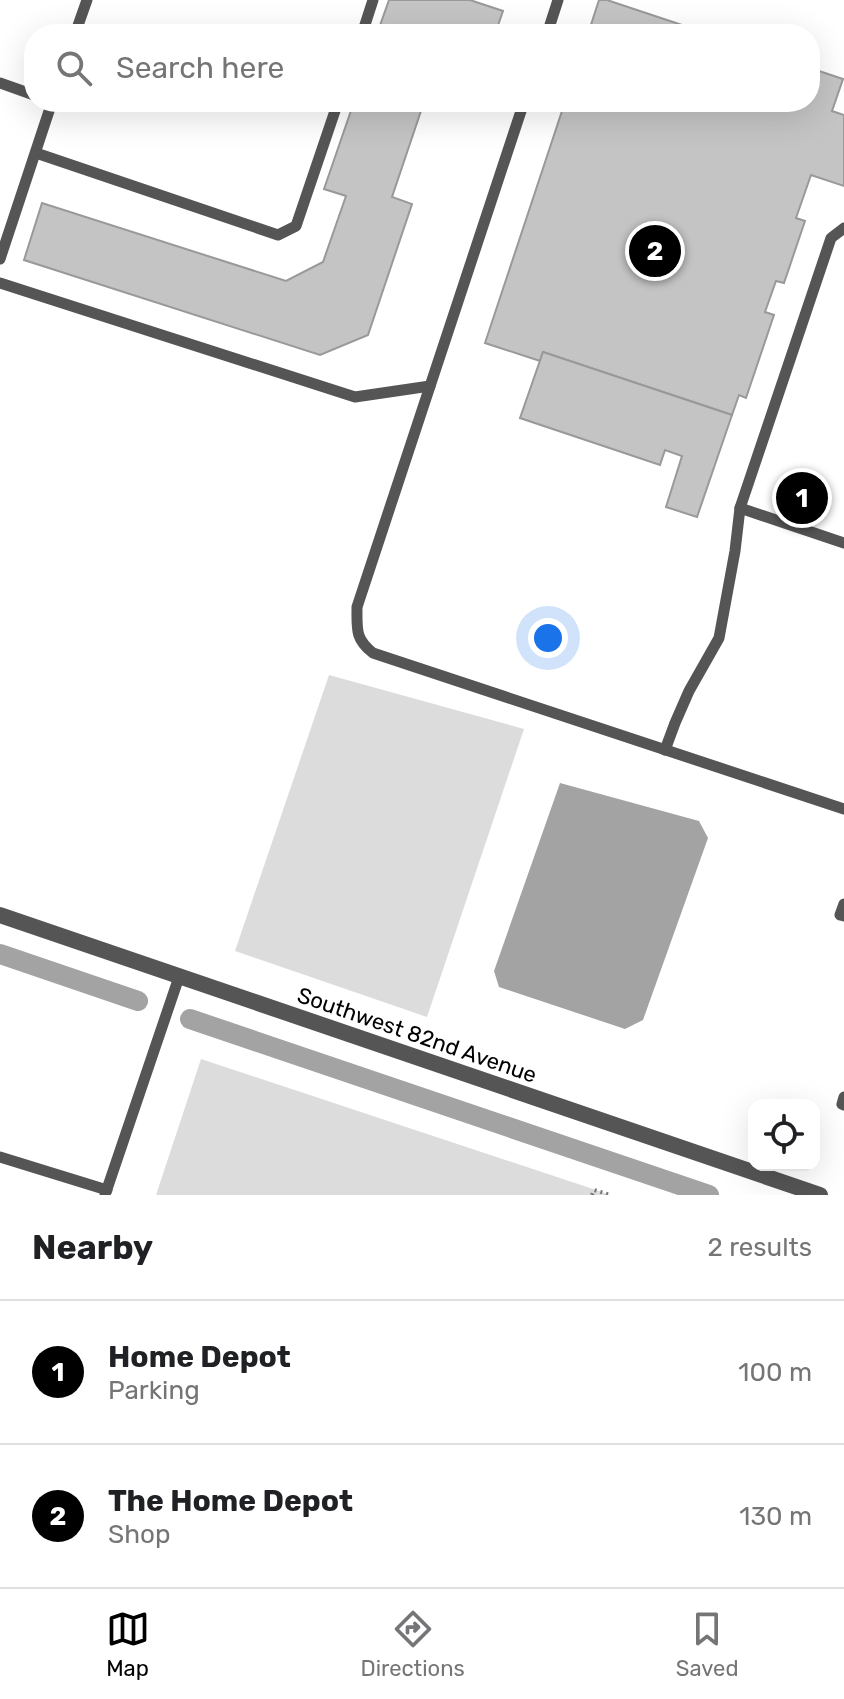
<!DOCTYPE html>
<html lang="en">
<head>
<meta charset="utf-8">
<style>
  body { margin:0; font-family:Rubik,sans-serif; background:#f6f6f6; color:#202124 }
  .controls { position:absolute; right:24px; bottom:24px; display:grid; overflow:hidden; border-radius:16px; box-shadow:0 8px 32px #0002 }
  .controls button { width:72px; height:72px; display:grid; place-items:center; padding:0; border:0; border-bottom:2px solid #e0e0e0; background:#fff; color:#202124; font:40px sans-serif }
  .you { position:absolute; left:548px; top:638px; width:28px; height:28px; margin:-20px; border:6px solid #fff; border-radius:50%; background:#1a73e8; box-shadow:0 0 0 12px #1a73e833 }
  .badge { display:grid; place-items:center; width:52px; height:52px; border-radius:50%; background:#000; color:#fff; font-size:26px; font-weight:700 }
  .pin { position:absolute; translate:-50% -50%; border:4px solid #fff; box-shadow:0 2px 8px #0006 }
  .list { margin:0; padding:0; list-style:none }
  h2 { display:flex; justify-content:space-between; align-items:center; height:104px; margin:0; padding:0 32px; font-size:34px }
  h2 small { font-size:26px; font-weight:400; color:#757577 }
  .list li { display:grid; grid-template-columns:52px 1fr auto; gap:24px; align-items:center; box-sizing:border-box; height:144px; padding:0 32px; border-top:2px solid #e0e0e0 }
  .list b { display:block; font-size:30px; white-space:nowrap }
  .list p { margin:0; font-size:26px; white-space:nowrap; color:#757577 }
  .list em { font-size:26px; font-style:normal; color:#757577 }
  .icon { flex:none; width:44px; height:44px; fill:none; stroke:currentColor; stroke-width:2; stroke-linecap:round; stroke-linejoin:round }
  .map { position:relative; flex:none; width:844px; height:1195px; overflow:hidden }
  .search { position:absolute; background:#fff; box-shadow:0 8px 32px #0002; left:24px; right:24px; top:24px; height:88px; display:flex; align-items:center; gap:20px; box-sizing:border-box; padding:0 28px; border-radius:32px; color:#757577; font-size:30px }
  .sheet { height:392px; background:#fff }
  nav { display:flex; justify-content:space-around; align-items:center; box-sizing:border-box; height:112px; border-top:2px solid #e0e0e0; background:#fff; font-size:22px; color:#757577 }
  nav a { display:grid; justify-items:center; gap:4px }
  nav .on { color:#000 }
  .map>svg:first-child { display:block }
</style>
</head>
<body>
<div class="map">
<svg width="844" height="1195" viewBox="0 0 844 1195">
  <rect width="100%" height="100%" fill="#fff"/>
  <g fill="#dcdcdc">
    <polygon points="329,675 524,729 427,1017 235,951"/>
    <polygon points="201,1059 611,1195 156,1195"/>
  </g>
  <polygon fill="#a3a3a3" points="560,783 699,821 708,838 643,1020 625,1029 499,987 494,971"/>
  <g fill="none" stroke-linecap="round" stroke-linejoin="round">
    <g stroke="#a3a3a3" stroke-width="20">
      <polyline points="0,954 138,1001"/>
      <polyline points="190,1019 709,1195"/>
    </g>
  </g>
  <g fill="#c4c4c4" stroke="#999" stroke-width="2">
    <polygon points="389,0 470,0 503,11 495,34 377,34"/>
    <polygon points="599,0 607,0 709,34 588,34"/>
    <polygon points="810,68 843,79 832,111 844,115 844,186 811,175 796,218 805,221 784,283 776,281 765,312 774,315 746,398 739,395 732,415 543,352 540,361 485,343 565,102 810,102"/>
    <polygon points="354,102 424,102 392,197 412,204 368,335 320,355 24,260 42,203 286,281 323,262 346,196 324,189"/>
    <polygon points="543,352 732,415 697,517 666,507 682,456 665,450 660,465 520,418"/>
  </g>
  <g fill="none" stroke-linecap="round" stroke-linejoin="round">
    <polyline stroke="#777" stroke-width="4" stroke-dasharray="2 4" stroke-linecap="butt" points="592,1195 594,1190 611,1195"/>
    <g stroke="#555" stroke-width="11">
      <polyline points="75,34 87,0"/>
      <polyline points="362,34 373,0"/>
      <polyline points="547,34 558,0"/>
      <polyline points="0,83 34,95"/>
      <path d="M524,102L357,607C357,629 355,639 373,653L844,809"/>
      <polyline points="36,153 278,235 296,226 338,102"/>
      <polyline points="0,259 52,102"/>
      <polyline points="0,283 355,397 430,386"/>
      <polyline points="740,508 844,543"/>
      <polyline points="665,750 675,723 689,691 719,638 735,551 740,508 831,238 844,228"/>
      <polyline points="844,904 840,915 844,916"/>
      <polyline points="844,1097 842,1104 844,1105"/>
      <polyline points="0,1157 107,1190"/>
      <polyline points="105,1195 179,977"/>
    </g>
    <polyline stroke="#555" stroke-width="16" points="0,915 820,1195"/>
  </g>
  <g text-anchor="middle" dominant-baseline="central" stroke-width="6" stroke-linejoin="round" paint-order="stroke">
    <g font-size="22" fill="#000" stroke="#fff">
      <text transform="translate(417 1035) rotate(19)">Southwest 82nd Avenue</text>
    </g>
  </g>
</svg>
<div class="controls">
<button><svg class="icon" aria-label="locate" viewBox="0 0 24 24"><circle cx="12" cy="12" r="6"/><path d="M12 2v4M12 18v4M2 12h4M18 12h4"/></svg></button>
</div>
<div class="you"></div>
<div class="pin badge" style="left:802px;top:498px">1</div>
<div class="pin badge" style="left:655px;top:251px">2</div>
<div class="search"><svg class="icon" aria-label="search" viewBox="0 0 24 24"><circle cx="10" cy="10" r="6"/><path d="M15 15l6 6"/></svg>Search here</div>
</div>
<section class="sheet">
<h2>Nearby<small>2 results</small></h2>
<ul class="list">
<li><span class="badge">1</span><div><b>Home Depot</b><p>Parking</p></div><em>100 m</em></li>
<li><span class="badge">2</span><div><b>The Home Depot</b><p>Shop</p></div><em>130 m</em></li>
</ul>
</section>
<nav>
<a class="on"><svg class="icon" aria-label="map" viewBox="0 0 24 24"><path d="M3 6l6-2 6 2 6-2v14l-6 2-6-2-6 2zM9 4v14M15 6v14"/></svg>Map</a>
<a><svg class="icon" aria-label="directions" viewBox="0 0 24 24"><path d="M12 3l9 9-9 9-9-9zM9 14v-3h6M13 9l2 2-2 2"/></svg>Directions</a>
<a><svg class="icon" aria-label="saved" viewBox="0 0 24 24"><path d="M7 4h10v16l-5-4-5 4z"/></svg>Saved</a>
</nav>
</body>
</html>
